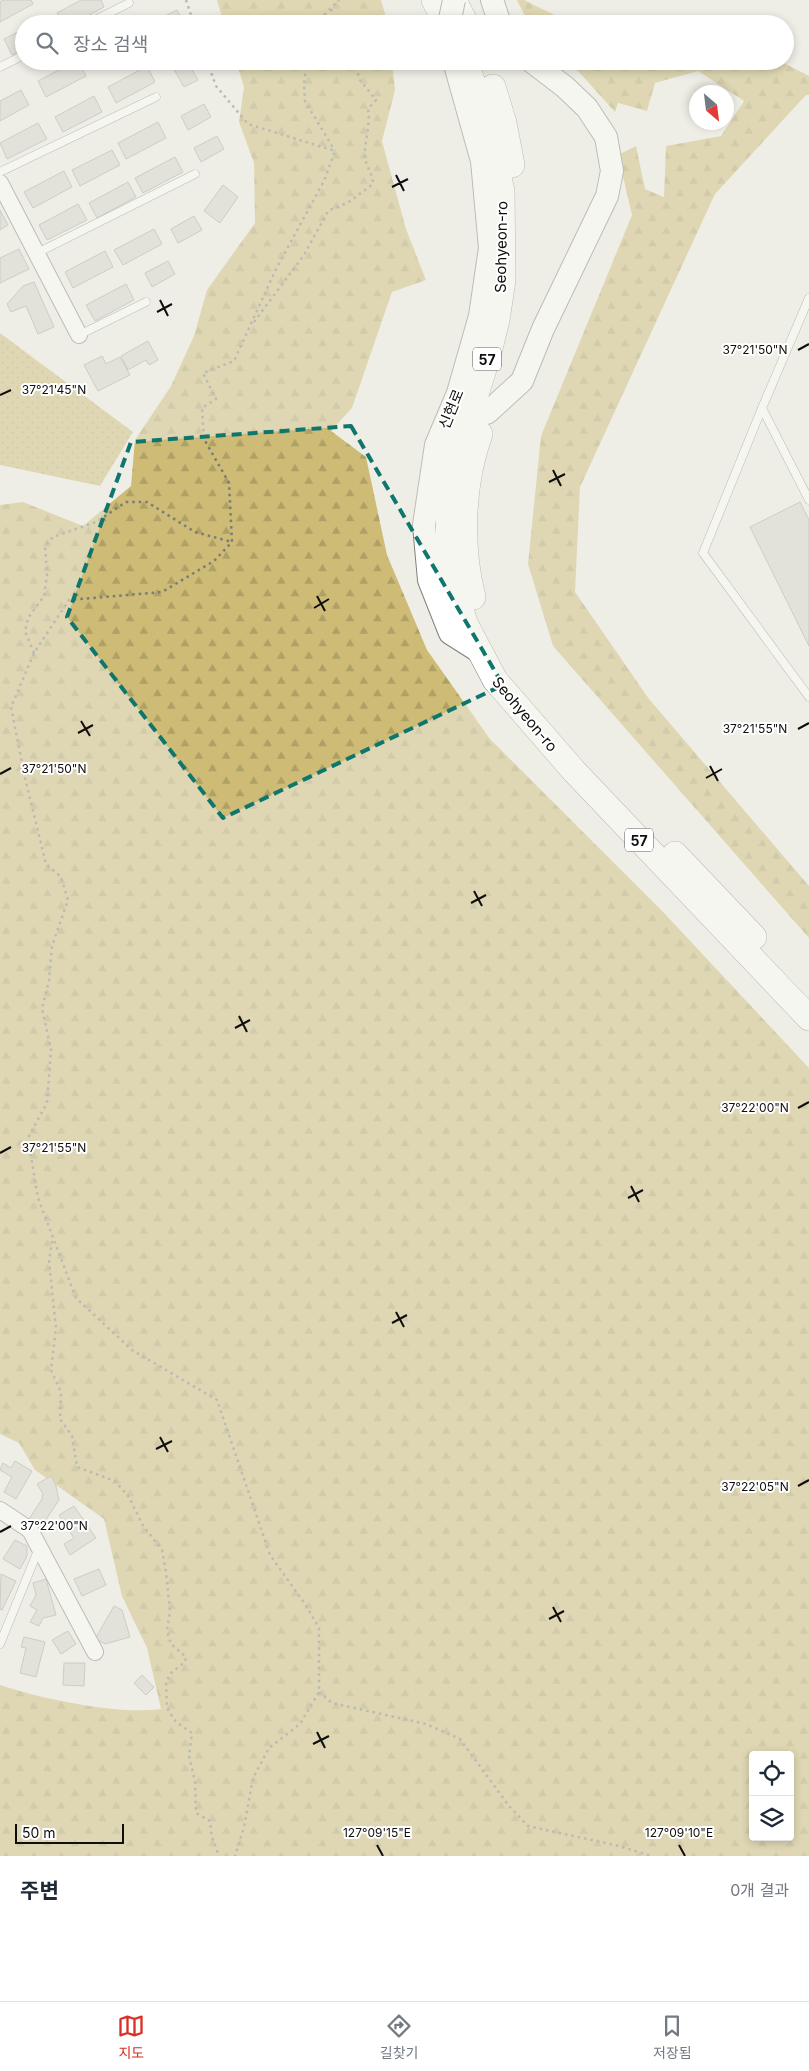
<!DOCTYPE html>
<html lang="ko">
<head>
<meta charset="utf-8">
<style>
  body { margin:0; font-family:Inter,"Noto Sans KR",sans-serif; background:#f2f2f3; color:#1f2937 }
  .controls { position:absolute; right:15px; bottom:15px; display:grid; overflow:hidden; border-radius:5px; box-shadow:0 2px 8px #0003 }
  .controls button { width:45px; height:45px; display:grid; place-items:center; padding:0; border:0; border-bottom:1px solid #e0e1e3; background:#fff; color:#1f2937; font:25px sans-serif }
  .compass { position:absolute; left:689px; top:85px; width:45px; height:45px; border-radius:50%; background:#fff; box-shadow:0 2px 8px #0003; rotate:152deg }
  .scale { position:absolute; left:15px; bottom:12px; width:109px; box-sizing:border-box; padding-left:5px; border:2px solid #0f0e0c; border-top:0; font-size:14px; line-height:18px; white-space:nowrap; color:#0f0e0c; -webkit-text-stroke:4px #fff; paint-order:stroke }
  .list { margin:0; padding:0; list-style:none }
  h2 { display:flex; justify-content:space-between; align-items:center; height:65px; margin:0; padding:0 20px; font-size:21px }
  h2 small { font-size:16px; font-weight:400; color:#747a83 }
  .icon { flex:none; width:28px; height:28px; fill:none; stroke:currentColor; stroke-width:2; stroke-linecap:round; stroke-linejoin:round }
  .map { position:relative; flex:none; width:809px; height:1856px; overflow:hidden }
  .search { position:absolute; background:#fff; box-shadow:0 2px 8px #0003; left:15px; right:15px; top:15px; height:55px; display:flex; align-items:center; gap:12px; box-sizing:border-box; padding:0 18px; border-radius:28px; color:#747a83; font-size:19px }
  .sheet { height:145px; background:#fff }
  nav { display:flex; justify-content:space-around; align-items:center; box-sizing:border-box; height:70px; border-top:1px solid #e0e1e3; background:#fff; font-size:14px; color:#747a83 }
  nav a { display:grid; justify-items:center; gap:2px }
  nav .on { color:#d93025 }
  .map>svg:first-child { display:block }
</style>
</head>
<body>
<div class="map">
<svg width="809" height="1856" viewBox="0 0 809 1856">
  <defs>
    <pattern id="grass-dots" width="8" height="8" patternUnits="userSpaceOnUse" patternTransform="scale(1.25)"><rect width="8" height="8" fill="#cdbb76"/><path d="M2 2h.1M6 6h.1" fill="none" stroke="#afa065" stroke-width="1.8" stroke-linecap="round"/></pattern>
    <pattern id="forest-firs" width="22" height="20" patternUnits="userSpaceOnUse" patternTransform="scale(1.25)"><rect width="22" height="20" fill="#cdbb76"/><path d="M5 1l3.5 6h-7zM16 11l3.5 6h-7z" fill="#afa065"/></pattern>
  </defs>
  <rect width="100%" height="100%" fill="#efeee6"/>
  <polygon fill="url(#grass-dots)" points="0,333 133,432 100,486 0,465"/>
  <g fill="url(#forest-firs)" fill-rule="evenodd">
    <polygon points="217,0 381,0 388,24 224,24"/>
    <polygon points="517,0 524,0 573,24 529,24"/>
    <path d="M236,61H392L395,90L382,141L406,229L426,280L392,292L352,408L331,431L366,457L387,555L427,650L490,739L665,914L809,1068V1856H0V1685C43,1699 117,1715 161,1709L147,1648L122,1596L104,1519L35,1470L19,1443L0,1434V505L23,502L83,526L131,486L135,440L171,386L194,336L207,290L255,223L254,163L239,122L244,87ZM753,1755H790V1837H753Z"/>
    <polygon points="564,61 640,61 644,64 650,61 780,61 809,76 809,95 806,95 715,194 580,487 575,592 649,699 809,886 809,938 553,646 528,564 541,436 632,215 618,155 636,146 645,189 664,197 666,146 721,136 744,101 698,71 655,83 647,111 618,103 615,112 579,72"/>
  </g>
  <g fill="#d5d3cc" stroke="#a5a39c">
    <polygon points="3,0 31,0 33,4 0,22 0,2"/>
    <polygon points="81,0 101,0 104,7 73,24 63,24 57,13"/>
    <polygon points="177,10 184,23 154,24 153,22"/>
    <polygon points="43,18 46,24 33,24"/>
    <polygon points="24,29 24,48 12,55 4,39"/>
    <polygon points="76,61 78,61 86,76 46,97 38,81"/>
    <polygon points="98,61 115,61 102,68"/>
    <polygon points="177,61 187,61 198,80 184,87 171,64"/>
    <polygon points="147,66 155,82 116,103 108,87"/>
    <polygon points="21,90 29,105 0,121 0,101"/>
    <polygon points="94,96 102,112 63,132 55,117"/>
    <polygon points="204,104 211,117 188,130 181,116"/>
    <polygon points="158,122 166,138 126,159 118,143"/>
    <polygon points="38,123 47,139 7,159 0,143"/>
    <polygon points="217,136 224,149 201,162 194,148"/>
    <polygon points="112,150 120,165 80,186 72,170"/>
    <polygon points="175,157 183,172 143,193 135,178"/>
    <polygon points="64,171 72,187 33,208 24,192"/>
    <polygon points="128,182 136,197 97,218 89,203"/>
    <polygon points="223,185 238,197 220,223 204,211"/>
    <polygon points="78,204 87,220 47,240 39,225"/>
    <polygon points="0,210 8,225 0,230"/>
    <polygon points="194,216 202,230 178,243 171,229"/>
    <polygon points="154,229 162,244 123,265 114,250"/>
    <polygon points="19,249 29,269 0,283 0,258"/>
    <polygon points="105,251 113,267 73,288 65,272"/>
    <polygon points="168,261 175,274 152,287 145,273"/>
    <polygon points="34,282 54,327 38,334 26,306 11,312 7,304 23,286"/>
    <polygon points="126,284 134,300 95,321 86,305"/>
    <polygon points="148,341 158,360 149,365 146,360 128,370 121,356"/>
    <polygon points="102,356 106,364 120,357 130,375 98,391 84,365"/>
    <polygon points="800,502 809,520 809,646 750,527"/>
    <polygon points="15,1461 32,1471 16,1499 4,1492 12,1477 0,1470 3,1463 11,1468"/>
    <polygon points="51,1476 56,1486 59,1500 41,1527 29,1519 42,1499 43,1494 37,1484"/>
    <polygon points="74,1506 96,1538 70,1555 64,1544 74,1538 59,1515"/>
    <polygon points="15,1540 27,1546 27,1556 20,1569 3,1559"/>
    <polygon points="99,1569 106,1585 82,1596 74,1579"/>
    <polygon points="1,1574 16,1581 2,1610 0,1609"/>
    <polygon points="46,1579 56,1615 43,1618 39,1626 30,1622 37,1610 30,1606 36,1595 33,1583"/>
    <polygon points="114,1606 122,1610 130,1637 105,1644 95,1639"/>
    <polygon points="68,1631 76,1644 61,1654 52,1640"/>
    <polygon points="24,1637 45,1642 36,1677 20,1673 26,1648 21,1647"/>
    <polygon points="64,1663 85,1663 84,1686 63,1685"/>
    <polygon points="142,1675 154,1687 146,1695 134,1683"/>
  </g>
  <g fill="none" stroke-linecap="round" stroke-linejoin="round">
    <g stroke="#817f78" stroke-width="9">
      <g id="lane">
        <polyline points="87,24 129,3"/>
        <polyline points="0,67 24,55"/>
        <polyline points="0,172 156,97"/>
        <polyline points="37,253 195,174"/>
        <polyline points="809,298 762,408 809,500"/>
        <polyline points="79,335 146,302"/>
        <polyline points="762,408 703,553 809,697"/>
        <polyline points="0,1644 39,1548"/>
      </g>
    </g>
    <g stroke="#817f78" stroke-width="18">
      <g id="street">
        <polyline points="0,183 79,335"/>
        <polyline points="0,1510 30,1530 95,1652"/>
      </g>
    </g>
    <g stroke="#817f78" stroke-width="24">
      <g id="secondary">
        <polyline points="492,0 500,24"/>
        <polyline points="454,61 482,161 490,248 480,316 458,393 436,445 424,525 429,580 450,633 480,652"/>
        <polyline points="487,413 522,381 543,329 607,196 612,171 606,137 587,108 565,87 531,61"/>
      </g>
    </g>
    <g stroke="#817f78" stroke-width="26">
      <g id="primary">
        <polyline points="434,0 447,24"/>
        <polyline points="454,0 466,24"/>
        <polyline points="465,61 483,110 502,191 503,280 497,320 488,356 449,481 448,562 465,623 495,680 574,771 809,1018"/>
        <polyline points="493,87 504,123 512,165"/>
        <path d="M473,597C460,546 462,483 480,434"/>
        <polyline points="675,854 754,937"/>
      </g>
    </g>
    <g stroke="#7c7b76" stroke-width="2.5" stroke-dasharray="2.5 4" stroke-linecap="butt">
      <polyline points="186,0 194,24"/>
      <polyline points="315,24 339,0"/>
      <polyline points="328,24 332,8"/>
      <polyline points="207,61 216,86 248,124 335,151 324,181 276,269 234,361 203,373 216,399 202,408 204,439 229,483 232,542 214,561 162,592 69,600 34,653 11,707 25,778 46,864 61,877 68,900 52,946 49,981 42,1008 51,1050 47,1103 28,1138 38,1198 76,1298 132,1350 217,1400 270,1555 305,1604 319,1628 319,1692 300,1724 269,1748 253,1778 244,1827 235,1856"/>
      <polyline points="307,61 304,84 305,101 335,151"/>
      <path d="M254,322L304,255L328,211L349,202L373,184C373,174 366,167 365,157C364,141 371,125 368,109L376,100L360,80L356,68L350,61"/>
      <polyline points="34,653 25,631 28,618 44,596 47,575 45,546 53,537 96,522 126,502 147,502 195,532 232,542"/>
      <polyline points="52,1241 49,1261 56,1328 51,1370 61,1392 60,1419 72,1436 77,1467 115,1481 129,1497 142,1524 162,1550 166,1572 170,1611 167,1631 171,1644 186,1657 185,1662 172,1672 166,1682 167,1708 176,1722 192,1733 189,1756 195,1781 196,1813 210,1821 212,1837 219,1856"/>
      <polyline points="319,1692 332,1703 426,1724 460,1739 509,1806 528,1826 619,1846 651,1856"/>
    </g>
    <use href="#lane" stroke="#fff" stroke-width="8"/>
    <use href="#street" stroke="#fff" stroke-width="16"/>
    <use href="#secondary" stroke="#fff" stroke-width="22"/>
    <use href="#primary" stroke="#fff" stroke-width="25"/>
    <g stroke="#817f78" stroke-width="24" stroke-linecap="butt">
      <polyline id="secondary-bridge" points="449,24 454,0"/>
    </g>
    <use href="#secondary-bridge" stroke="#fff" stroke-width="22"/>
  </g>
  <path d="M0 0H809V1856H0ZM351,426L503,685L223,818L67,617L131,442Z" fill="#efeee6" fill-opacity=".55" fill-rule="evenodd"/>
  <path fill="none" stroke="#0f766e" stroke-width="4" stroke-dasharray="10 6" stroke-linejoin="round" d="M351,426L503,685L223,818L67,617L131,442Z"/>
  <path fill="none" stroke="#0f0e0c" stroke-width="2" d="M396,175L404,191M392,187L408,179M160,300L168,316M157,312L172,304M798,350L809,344M0,395L11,390M553,470L561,486M549,482L565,474M317,596L325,611M314,608L329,599M81,721L90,736M798,729L809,723M78,733L93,725M710,766L718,781M0,774L11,768M706,778L722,769M474,891L482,906M471,903L486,895M239,1016L247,1032M235,1028L250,1020M798,1108L809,1102M0,1153L11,1147M631,1186L639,1202M628,1198L643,1190M396,1312L404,1327M392,1323L407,1315M160,1437L168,1452M156,1449L172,1441M798,1486L809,1480M0,1532L11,1526M553,1607L561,1622M549,1619L564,1611M317,1732L325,1748M313,1744L329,1736M377,1845L383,1856M679,1845L685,1856"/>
  <g text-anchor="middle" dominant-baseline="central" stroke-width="4" stroke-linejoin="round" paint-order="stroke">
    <g fill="#fff" stroke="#575655" stroke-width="1">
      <rect x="473" y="347.5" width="28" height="23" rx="4"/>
      <rect x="625" y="828.5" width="28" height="23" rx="4"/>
    </g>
    <g font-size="14" font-weight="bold" fill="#0f0e0c">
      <text x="487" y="359">57</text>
      <text x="639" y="840">57</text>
    </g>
    <g font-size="15" fill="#0f0e0c" stroke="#fff">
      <text transform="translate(501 247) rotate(-89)">Seohyeon-ro</text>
      <text transform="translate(451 409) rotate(-68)">신현로</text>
      <text transform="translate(525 714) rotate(50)">Seohyeon-ro</text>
    </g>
  </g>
  <g font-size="12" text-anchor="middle" fill="#0f0e0c" stroke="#fff" stroke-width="4" stroke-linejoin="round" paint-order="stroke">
    <text x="755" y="354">37°21'50"N</text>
    <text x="54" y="394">37°21'45"N</text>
    <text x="755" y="733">37°21'55"N</text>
    <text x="54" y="773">37°21'50"N</text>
    <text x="755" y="1112">37°22'00"N</text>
    <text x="54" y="1152">37°21'55"N</text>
    <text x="755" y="1491">37°22'05"N</text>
    <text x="54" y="1530">37°22'00"N</text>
    <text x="377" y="1837">127°09'15"E</text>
    <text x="679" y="1837">127°09'10"E</text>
  </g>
</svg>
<div class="controls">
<button><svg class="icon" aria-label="locate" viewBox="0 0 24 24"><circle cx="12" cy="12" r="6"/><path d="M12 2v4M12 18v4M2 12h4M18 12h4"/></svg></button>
<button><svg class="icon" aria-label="layers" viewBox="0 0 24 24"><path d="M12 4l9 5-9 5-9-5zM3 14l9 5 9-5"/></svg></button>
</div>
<svg class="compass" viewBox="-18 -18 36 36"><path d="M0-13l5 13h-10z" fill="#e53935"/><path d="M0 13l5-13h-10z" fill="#747a83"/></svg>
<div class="scale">50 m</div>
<div class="search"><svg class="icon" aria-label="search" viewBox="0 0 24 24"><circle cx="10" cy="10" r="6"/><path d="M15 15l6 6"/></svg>장소 검색</div>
</div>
<section class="sheet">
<h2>주변<small>0개 결과</small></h2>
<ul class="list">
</ul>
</section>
<nav>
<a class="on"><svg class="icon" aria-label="map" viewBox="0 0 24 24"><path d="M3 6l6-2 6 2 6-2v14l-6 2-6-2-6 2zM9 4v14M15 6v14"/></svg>지도</a>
<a><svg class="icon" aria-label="directions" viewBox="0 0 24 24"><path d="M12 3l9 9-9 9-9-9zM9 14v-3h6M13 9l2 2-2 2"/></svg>길찾기</a>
<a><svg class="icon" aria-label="saved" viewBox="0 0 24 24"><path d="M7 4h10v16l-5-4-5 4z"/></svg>저장됨</a>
</nav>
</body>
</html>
